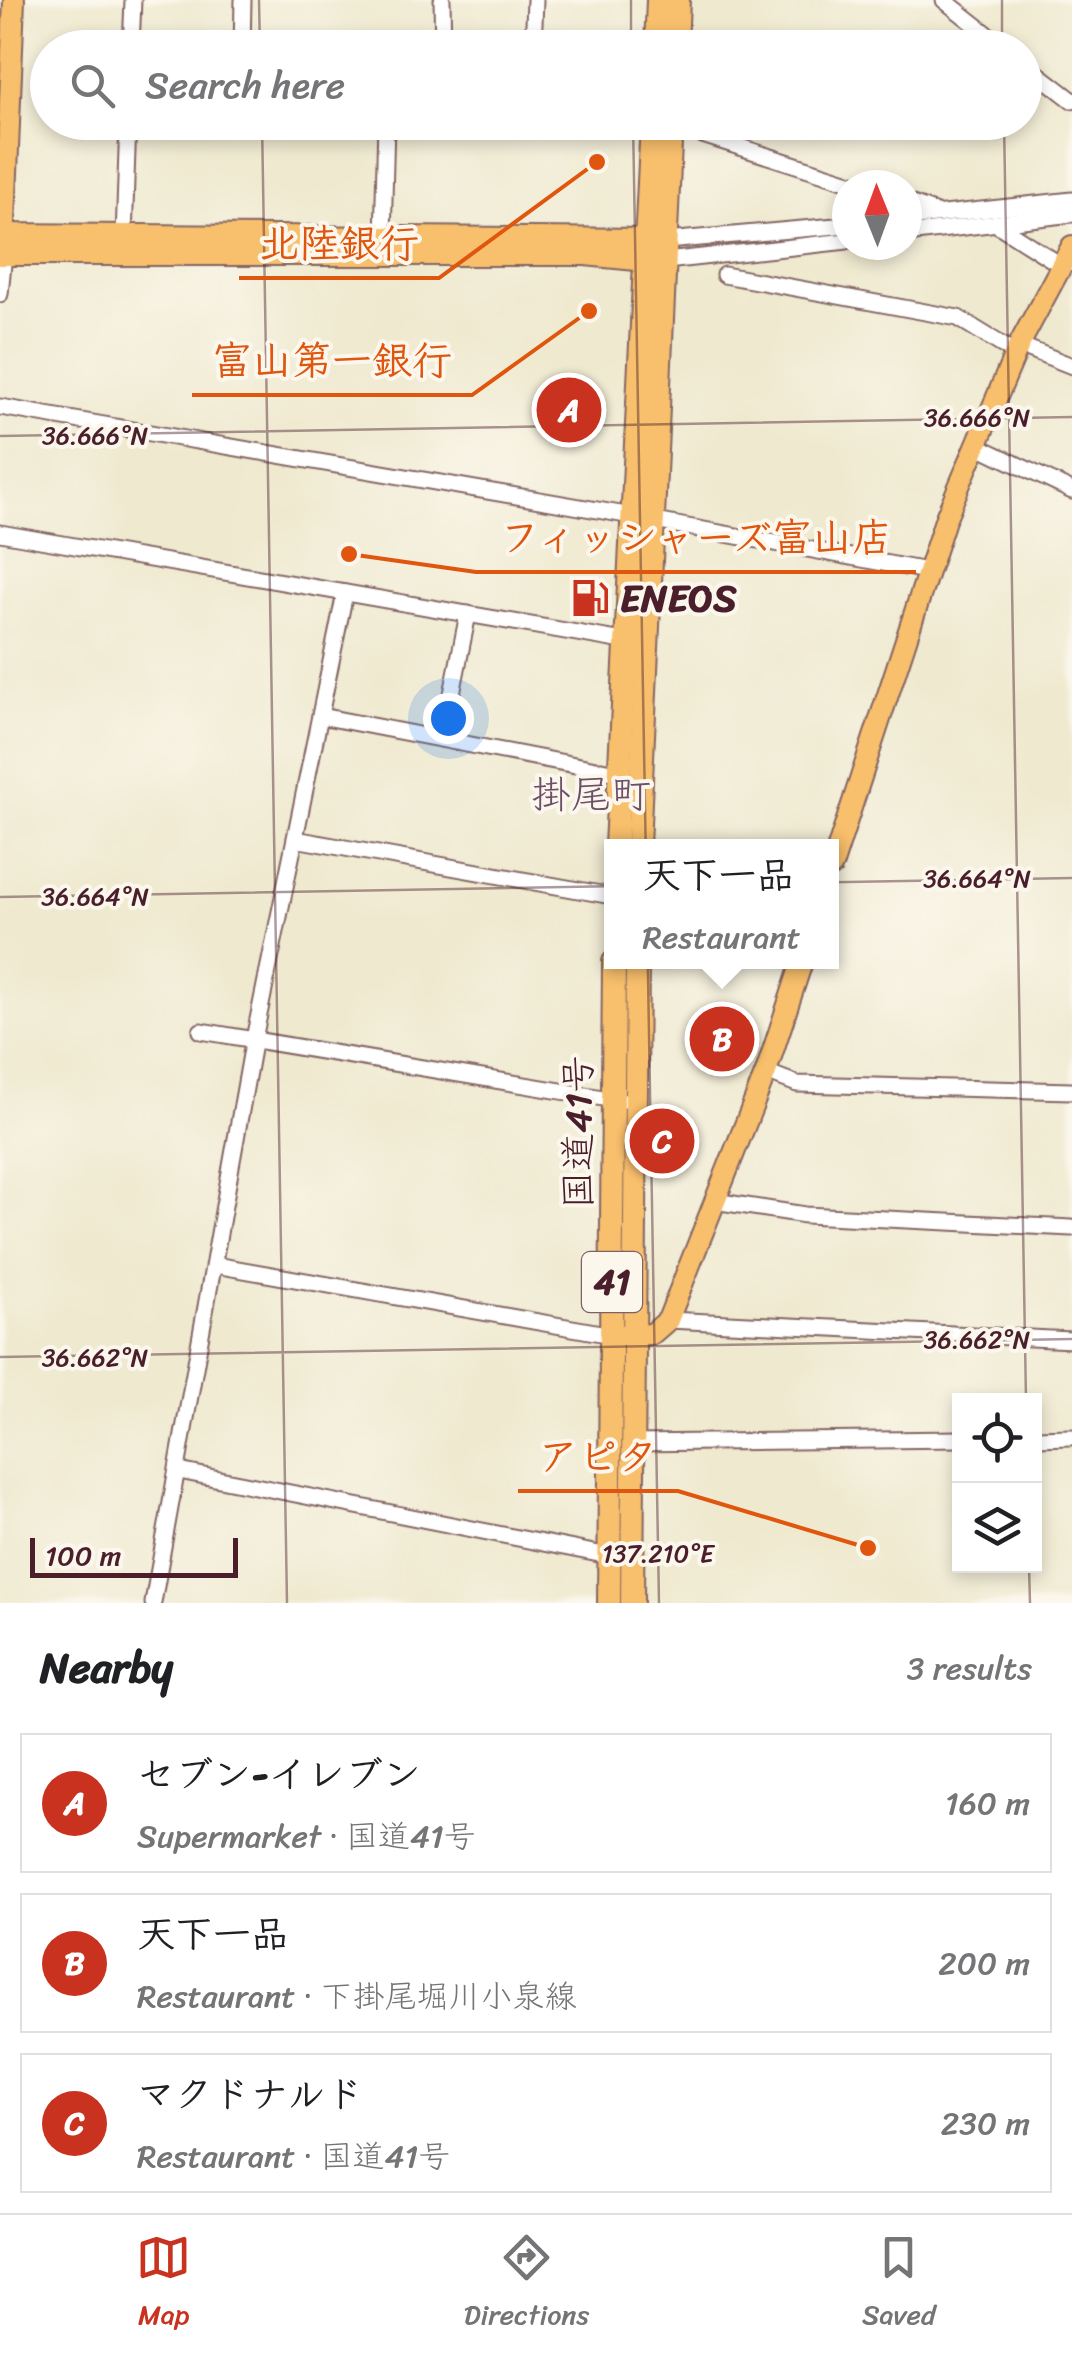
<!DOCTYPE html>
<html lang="en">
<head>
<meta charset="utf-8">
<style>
  body { margin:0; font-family:Sriracha,"Klee One",sans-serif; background:#f2f2f2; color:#202124 }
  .controls { position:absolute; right:30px; bottom:30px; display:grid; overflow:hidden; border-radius:0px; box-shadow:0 5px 15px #0003 }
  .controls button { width:90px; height:90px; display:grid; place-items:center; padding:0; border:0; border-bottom:2px solid #e0e0e0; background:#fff; color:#202124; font:50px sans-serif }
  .compass { position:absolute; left:832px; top:170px; width:90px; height:90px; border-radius:50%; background:#fff; box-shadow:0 5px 15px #0003; rotate:359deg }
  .scale { position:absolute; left:30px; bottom:25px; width:208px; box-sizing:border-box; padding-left:10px; border:5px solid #4a1f2b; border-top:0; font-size:28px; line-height:35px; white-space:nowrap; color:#4a1f2b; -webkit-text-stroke:8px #fbf7ec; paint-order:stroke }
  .you { position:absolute; left:448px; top:718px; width:35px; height:35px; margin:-25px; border:8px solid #fff; border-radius:50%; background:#1a73e8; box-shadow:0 0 0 15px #1a73e833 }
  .badge { display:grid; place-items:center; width:65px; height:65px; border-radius:50%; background:#c8321e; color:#fff; font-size:32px; font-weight:700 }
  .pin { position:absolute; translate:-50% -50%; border:5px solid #fff; box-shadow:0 2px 10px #0006 }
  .popup { position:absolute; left:604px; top:839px; width:235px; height:130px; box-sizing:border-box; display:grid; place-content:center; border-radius:0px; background:#fff; filter:drop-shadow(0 2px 8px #0005); font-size:32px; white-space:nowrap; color:#757577 }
  .popup b { font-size:38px; color:#202124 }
  .popup::after { content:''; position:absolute; left:50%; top:100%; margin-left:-20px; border:20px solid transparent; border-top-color:#fff }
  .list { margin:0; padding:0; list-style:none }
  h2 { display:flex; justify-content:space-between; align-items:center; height:130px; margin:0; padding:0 40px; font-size:42px }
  h2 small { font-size:32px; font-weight:400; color:#757577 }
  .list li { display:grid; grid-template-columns:65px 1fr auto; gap:30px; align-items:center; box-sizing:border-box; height:140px; margin:0 20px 20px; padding:0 20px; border:2px solid #e0e0e0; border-radius:0px }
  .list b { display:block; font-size:38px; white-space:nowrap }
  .list p { margin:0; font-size:32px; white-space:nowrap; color:#757577 }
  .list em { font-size:32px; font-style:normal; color:#757577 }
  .icon { flex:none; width:55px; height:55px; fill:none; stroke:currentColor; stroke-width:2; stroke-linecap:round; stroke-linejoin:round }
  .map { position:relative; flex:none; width:1072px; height:1603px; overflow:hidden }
  .search { position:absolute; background:#fff; box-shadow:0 5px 15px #0003; left:30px; right:30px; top:30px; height:110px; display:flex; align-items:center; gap:25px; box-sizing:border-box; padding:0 35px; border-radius:55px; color:#757577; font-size:38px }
  .sheet { height:610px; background:#fff }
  nav { display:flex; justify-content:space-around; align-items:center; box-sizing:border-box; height:140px; border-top:2px solid #e0e0e0; background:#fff; font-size:28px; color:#757577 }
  nav a { display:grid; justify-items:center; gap:5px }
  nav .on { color:#c8321e }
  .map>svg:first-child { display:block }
</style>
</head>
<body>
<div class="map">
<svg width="1072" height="1603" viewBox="0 0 1072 1603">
  <rect width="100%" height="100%" fill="#fbf7ec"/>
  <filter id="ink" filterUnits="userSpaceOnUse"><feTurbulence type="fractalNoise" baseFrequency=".01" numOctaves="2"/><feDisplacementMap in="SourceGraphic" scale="20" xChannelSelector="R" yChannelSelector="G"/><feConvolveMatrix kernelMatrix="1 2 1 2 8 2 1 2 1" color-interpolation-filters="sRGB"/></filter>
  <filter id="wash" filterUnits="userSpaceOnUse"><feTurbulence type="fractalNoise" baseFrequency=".0048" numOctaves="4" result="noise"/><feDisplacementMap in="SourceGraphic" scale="40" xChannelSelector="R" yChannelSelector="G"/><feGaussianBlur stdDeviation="2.25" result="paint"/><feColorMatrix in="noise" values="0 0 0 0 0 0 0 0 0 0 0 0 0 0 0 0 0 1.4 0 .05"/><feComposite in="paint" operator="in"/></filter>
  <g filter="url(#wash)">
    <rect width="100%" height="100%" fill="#efe9cf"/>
  </g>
  <g filter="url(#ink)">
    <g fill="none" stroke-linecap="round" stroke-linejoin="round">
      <g stroke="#846664" stroke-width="19">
        <g id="minor">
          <polyline points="442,0 443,48"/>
          <polyline points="944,0 1005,48"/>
          <polyline points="131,48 133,0"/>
          <polyline points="242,48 243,0"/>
          <polyline points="533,48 535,0"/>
          <polyline points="1024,63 1072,100"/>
          <polyline points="671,125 859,185"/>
          <polyline points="907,202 936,213"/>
          <polyline points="907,218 1072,200"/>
          <polyline points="998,225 1059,264 1068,264"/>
          <polyline points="907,234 1072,214"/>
          <polyline points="124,237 128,122"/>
          <polyline points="383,239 386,122"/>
          <polyline points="666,241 847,225"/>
          <polyline points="666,261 847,241"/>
          <polyline points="724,275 958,318 1015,353"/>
          <polyline points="0,294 4,254"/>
          <polyline points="1019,345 1072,366"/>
          <polyline points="0,407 632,516"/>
          <polyline points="976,445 1072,491"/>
          <polyline points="655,521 927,571"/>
          <polyline points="0,533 623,641"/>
          <polyline points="320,716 617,773"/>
          <polyline points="443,739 468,614"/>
          <polyline points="295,839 612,896"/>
          <polyline points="201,1031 621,1101"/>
          <polyline points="766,1072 797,1084 1072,1091"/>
          <polyline points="714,1201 805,1215 1072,1228"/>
          <polyline points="215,1265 612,1335"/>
          <polyline points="668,1320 1072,1340"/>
          <polyline points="1034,1438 1072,1437"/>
          <polyline points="633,1443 960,1439"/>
          <polyline points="179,1471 609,1556"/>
          <polyline points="153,1603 252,1049 345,593"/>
        </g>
      </g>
      <g stroke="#846664" stroke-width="24">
        <g id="major">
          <polyline points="4,247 14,0"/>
          <polyline points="832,866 946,517 1019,345 1072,246"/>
          <polyline points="619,1335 652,1334 668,1320 766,1072 802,962"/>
        </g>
      </g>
      <g stroke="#846664" stroke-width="26">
        <g id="highway">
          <polyline points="656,48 658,0"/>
          <polyline points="676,48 678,0"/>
          <polyline points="0,235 658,240"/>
          <polyline points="0,254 585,254 657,261"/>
          <polyline points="616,846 652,122"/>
          <polyline points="638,846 671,122"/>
          <polyline points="609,1603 614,962"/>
          <polyline points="632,1603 637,962"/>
        </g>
      </g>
      <use href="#minor" stroke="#fff" stroke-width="15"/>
      <use href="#major" stroke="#f8bf6c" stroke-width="20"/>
      <use href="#highway" stroke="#f8bf6c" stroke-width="22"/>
    </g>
  </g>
  <path fill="none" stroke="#4a1f2b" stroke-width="2.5" stroke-opacity="0.45" d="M259,0L260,48M631,0V48M1002,0V48M262,122L287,1603M633,122L659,1603M1004,122L1026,1400M0,436L1072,417M0,897L1072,878M0,1357L1072,1339M1029,1566L1030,1603"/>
  <defs>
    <g id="fuel-bare" transform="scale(3)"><path d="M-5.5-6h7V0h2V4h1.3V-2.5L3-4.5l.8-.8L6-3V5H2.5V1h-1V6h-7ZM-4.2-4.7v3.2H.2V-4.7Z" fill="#c8321e" stroke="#fbf7ec" stroke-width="2.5" paint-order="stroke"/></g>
  </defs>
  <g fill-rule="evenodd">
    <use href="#fuel-bare" x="590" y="598"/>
  </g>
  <g text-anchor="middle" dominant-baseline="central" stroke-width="8" stroke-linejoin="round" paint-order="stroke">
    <rect fill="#fbf7ec" stroke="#7f6065" stroke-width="2.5" x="582" y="1252" width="60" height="60" rx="8"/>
    <g font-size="35" font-weight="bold" fill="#4a1f2b">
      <text x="612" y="1282">41</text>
    </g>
    <g font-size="38" font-weight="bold" fill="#4a1f2b" stroke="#fbf7ec" text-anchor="start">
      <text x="620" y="598">ENEOS</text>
    </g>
    <g font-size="38" fill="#4a1f2b" stroke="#fbf7ec">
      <text transform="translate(578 1132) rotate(-90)">国道41号</text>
    </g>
    <g font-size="40" fill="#6e4f6a" stroke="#fbf7ec">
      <text x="591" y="794">掛尾町</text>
    </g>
  </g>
  <g font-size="25" text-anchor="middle" fill="#4a1f2b" stroke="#fbf7ec" stroke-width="8" stroke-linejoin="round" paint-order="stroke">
    <text x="977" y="426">36.666°N</text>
    <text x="95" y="444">36.666°N</text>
    <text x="977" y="887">36.664°N</text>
    <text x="95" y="905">36.664°N</text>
    <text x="977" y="1348">36.662°N</text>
    <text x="95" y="1366">36.662°N</text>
    <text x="658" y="1562">137.210°E</text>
  </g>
  <path fill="none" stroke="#e0560e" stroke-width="4" d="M597 162L439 278H239M589 311L472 395H192M349 554L476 572H916M868 1548L678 1491H518"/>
  <g fill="#e0560e" stroke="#fbf7ec" stroke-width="4">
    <circle cx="597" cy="162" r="10"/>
    <circle cx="589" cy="311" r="10"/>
    <circle cx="349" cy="554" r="10"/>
    <circle cx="868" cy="1548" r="10"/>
  </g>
  <g font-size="40" text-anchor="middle" font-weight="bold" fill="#e0560e" stroke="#fbf7ec" stroke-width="8" stroke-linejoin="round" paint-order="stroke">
    <text x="339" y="257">北陸銀行</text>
    <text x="332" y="374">富山第一銀行</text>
    <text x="696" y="551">フィッシャーズ富山店</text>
    <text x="598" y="1470">アピタ</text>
  </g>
</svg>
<div class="controls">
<button><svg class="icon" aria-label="locate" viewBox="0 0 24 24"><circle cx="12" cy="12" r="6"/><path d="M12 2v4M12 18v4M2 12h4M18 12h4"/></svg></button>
<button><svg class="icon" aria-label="layers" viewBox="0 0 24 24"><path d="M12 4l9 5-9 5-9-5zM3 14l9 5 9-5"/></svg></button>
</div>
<svg class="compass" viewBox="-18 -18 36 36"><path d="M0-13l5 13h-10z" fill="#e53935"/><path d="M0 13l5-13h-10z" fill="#757577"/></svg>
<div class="scale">100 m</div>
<div class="you"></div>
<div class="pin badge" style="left:569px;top:410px">A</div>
<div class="pin badge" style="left:722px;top:1039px">B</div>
<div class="popup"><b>天下一品</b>Restaurant</div>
<div class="pin badge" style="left:662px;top:1141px">C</div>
<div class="search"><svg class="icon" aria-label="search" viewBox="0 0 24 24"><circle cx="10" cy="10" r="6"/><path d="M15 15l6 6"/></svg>Search here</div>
</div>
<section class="sheet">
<h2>Nearby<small>3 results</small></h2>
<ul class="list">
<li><span class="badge">A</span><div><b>セブン-イレブン</b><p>Supermarket · 国道41号</p></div><em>160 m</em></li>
<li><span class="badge">B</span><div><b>天下一品</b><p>Restaurant · 下掛尾堀川小泉線</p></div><em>200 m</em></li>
<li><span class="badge">C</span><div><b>マクドナルド</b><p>Restaurant · 国道41号</p></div><em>230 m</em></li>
</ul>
</section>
<nav>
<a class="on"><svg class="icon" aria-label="map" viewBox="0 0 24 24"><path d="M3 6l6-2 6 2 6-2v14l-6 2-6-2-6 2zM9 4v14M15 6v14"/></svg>Map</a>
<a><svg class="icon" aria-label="directions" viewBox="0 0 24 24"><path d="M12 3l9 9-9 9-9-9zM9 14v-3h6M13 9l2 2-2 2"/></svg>Directions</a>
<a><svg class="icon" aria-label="saved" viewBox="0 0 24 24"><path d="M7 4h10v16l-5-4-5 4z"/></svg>Saved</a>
</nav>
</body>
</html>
